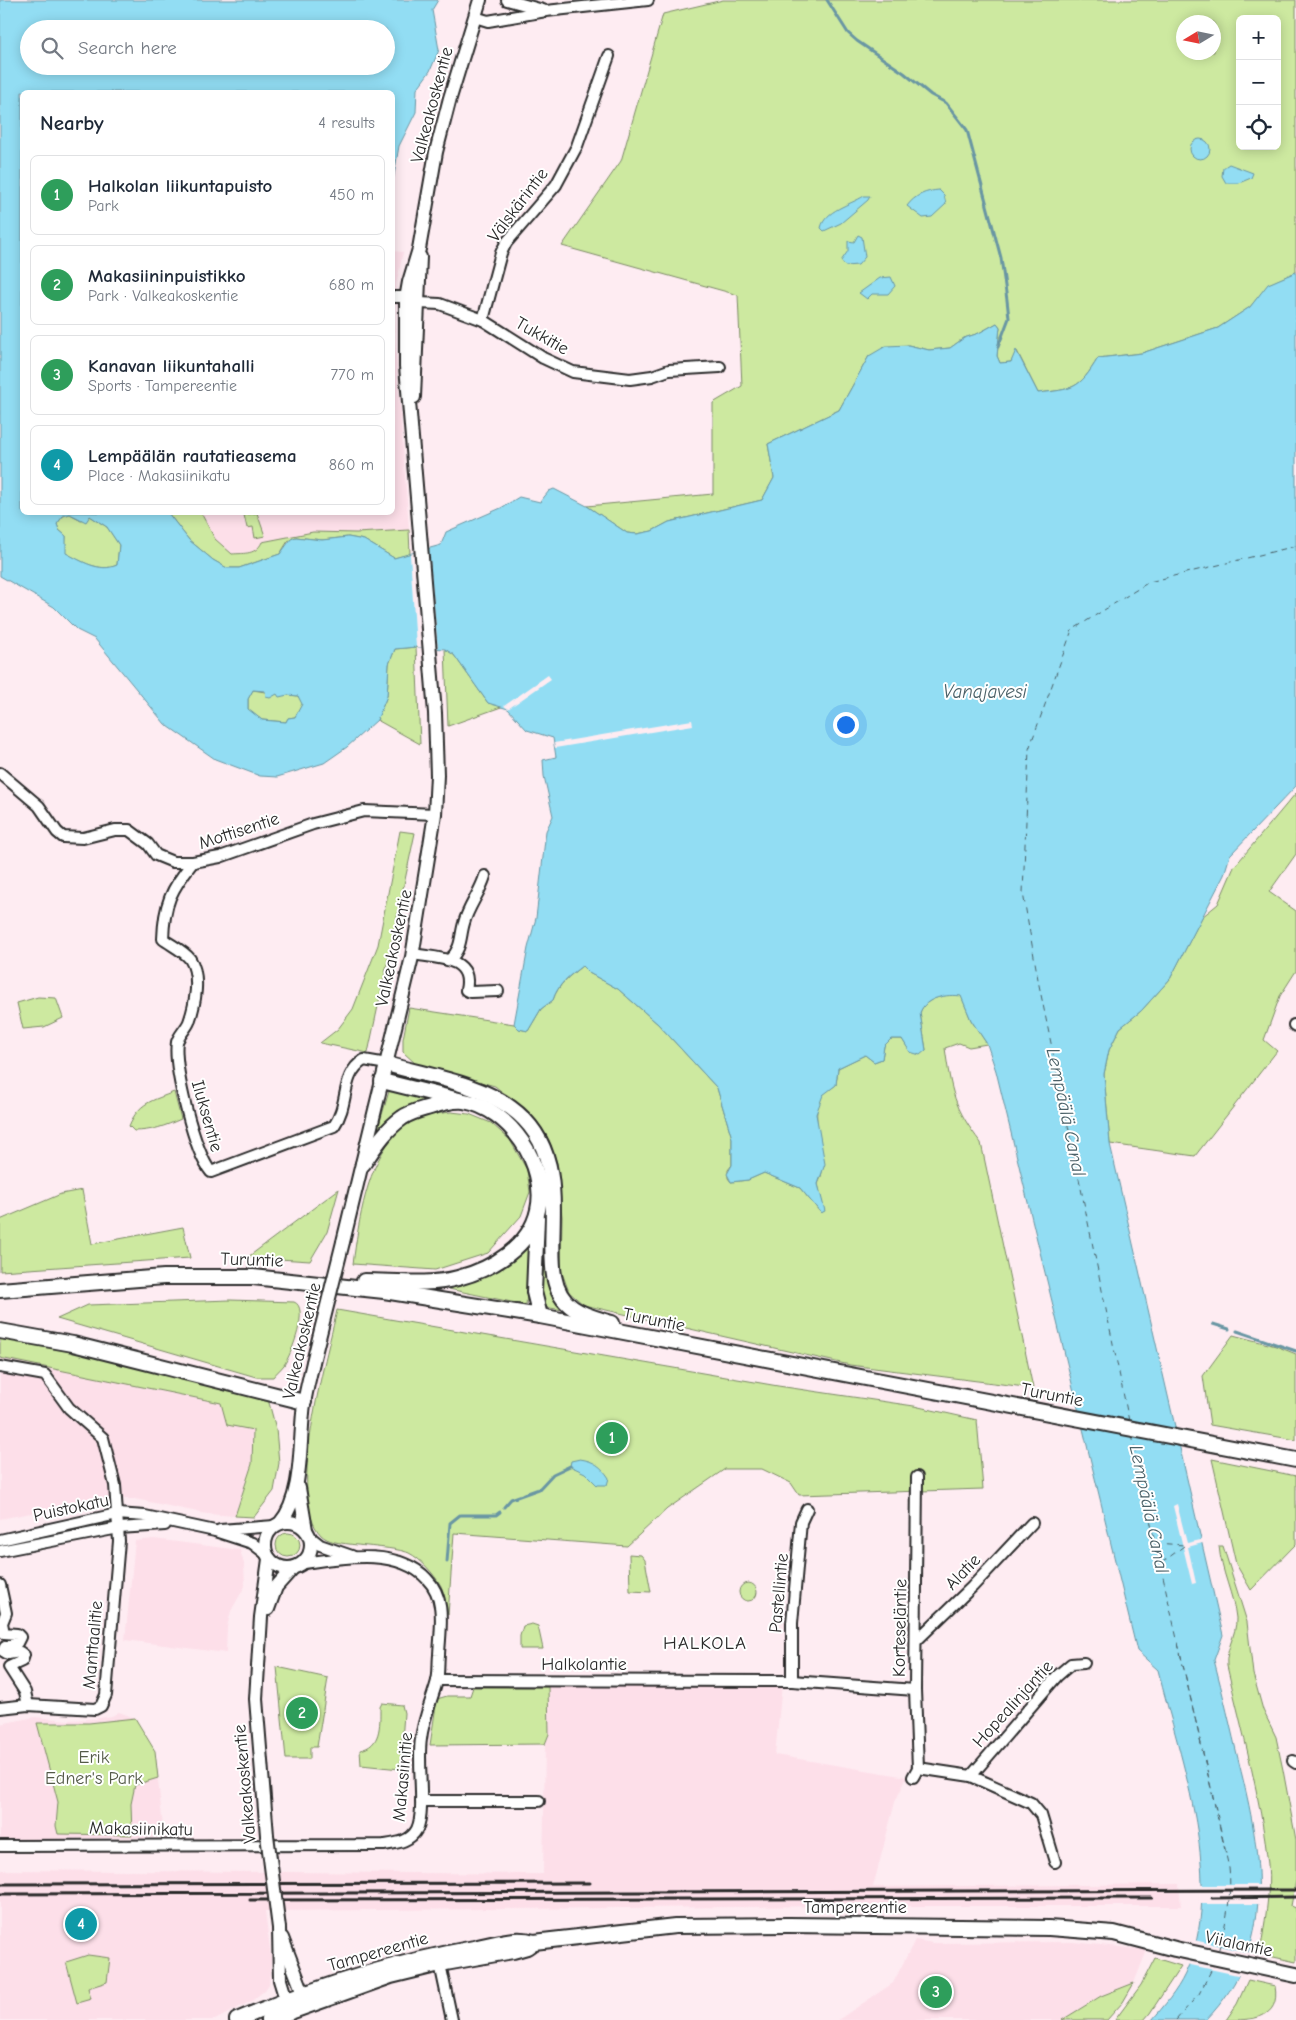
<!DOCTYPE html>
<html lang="en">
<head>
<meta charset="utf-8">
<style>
  body { margin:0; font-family:"Comic Neue",sans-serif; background:#f2f2f3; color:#1f2937 }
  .controls { position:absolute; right:15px; top:15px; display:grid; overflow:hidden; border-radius:8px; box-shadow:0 2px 12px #0003 }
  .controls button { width:45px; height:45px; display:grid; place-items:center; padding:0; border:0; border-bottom:1px solid #e0e1e3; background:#fff; color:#1f2937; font:25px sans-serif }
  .compass { position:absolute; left:1176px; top:15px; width:45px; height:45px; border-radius:50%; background:#fff; box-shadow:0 2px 12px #0003; rotate:260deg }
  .you { position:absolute; left:845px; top:724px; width:18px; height:18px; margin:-12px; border:4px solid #fff; border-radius:50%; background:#1a73e8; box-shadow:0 0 0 8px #1a73e833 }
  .badge { display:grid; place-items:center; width:32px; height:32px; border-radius:50%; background:#1a73e8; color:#fff; font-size:16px; font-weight:700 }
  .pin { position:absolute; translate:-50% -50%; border:2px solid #fff; box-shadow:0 1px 5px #0006 }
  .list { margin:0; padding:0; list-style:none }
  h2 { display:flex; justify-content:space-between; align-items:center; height:65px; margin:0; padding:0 20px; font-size:21px }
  h2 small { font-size:16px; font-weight:400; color:#747a83 }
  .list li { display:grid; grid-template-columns:32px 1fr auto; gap:15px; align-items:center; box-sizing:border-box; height:80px; margin:0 10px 10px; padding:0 10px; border:1px solid #e0e1e3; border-radius:8px }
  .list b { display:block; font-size:19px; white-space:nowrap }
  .list p { margin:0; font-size:16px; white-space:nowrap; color:#747a83 }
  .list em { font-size:16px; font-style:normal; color:#747a83 }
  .icon { flex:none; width:28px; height:28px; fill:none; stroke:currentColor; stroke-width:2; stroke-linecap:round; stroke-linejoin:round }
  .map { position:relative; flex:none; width:1296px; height:2020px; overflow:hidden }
  .search { position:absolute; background:#fff; box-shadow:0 2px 12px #0003; left:20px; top:20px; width:375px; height:55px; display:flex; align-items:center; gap:12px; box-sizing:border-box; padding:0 18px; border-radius:28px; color:#747a83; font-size:19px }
  .panel { position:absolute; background:#fff; box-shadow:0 2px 12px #0003; left:20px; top:90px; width:375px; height:425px; border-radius:8px }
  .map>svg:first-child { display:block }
</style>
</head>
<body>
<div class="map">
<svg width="1296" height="2020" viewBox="0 0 1296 2020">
  <rect width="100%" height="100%" fill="#feecf2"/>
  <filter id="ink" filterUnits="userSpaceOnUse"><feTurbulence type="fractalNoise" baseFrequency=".02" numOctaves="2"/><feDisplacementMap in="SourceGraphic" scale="10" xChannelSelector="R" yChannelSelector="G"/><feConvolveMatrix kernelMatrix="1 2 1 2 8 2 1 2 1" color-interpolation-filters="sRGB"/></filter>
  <g filter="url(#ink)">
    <g fill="#fddfe9">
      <polygon points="393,251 403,252 393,300"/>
      <polygon points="393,312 409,530 356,533 313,532 262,542 259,549 254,552 232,554 215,539 201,513 392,512"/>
      <polygon points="0,1357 221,1403 253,1430 252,1464 235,1516 207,1514 135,1499 104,1499 0,1519"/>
      <polygon points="154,1539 240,1550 244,1564 245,1586 231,1611 227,1627 226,1653 125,1640 135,1541"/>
      <polygon points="782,1685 775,1755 907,1777 895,1802 873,1887 1179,1884 1181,1906 844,1906 265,1911 271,1957 269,1984 265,1990 253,2000 215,2020 0,2020 0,1870 543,1874 545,1744 549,1734 548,1687"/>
      <polygon points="119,1712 135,1718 155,1751 164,1837 0,1840 0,1724 35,1717 66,1720 94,1719 112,1716"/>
      <polygon points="915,1940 933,1943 1073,1942 1147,1950 1134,1983 1101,1996 1062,2020 838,2020 893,1983"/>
    </g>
    <g fill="#cde9a0" stroke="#7c8a66" fill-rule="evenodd">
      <path d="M723,0H1296V272L1269,284L1250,307L1218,328L1142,353L1098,358C1079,390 1073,389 1038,393L1017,351L1011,362L1000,363L997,356L1000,327L997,323L979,333L964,338L950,348L929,350L908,345L869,356L839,410L768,444L774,478L762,500L669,522L652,531L637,534L627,533L587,506L713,494V403L742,386L738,295L562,246L621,161L663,14ZM1240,19H1277V146H1240ZM1184,22H1214V52H1184Z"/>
      <path d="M168,513H201L215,539L232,554C245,553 256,555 262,542L313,532L356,533L409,530L410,554L394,558L364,540L348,537L322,540L296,537L288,541L280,554L239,568H227L213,560L189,540Z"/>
      <polygon points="257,513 265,536 255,538 253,527 247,528 244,515"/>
      <path d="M70,514L81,520L90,516L107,527L119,545L117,565C100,573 81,561 65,553L66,536L59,530L57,524L63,516Z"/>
      <polygon points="416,647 420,744 377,720 387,696 389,664 395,649"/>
      <polygon points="445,649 454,655 488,703 504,706 448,726"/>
      <path d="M253,690C269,693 283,694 298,696L303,704L295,717L288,718L286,722L262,720L248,710V699Z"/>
      <polygon points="1296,793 1296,854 1269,892 1296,911 1296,971 1280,996 1264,1040 1277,1051 1195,1156 1110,1144 1104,1074 1109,1050 1120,1028 1141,1011 1170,979 1202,917 1218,904 1234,867"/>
      <polygon points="400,831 415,833 368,1053 320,1043 338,1029 353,1009 378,945"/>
      <path d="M582,966L589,973L618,989L658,1024L717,1088L732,1138V1165L728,1170V1178L731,1182L748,1180L764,1173L800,1188L821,1213L824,1211L818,1184C833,1157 805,1117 823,1095C826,1091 832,1088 836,1085L838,1068L865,1055L874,1062L882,1059L884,1046L891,1039H902L908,1048L926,1050L920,1013C925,997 947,994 961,995L971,1020L987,1044L969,1047L959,1043L945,1048C951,1091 954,1108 981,1143L1033,1388L850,1365L814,1357L584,1305L569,1292L561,1270L562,1217L557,1163L549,1140L537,1121L495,1086L417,1065L403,1052V1039L409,1008L514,1024L519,1029L528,1031L541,1009L553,1000C558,984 570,976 582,966Z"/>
      <polygon points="38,997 56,998 63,1018 44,1027 23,1029 17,1003"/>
      <polygon points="401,1075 458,1089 501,1106 532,1136 548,1179 547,1275 551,1292 563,1310 544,1307 540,1298 544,1199 518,1128 422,1084 400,1076"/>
      <polygon points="390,1088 443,1100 380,1131 378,1128"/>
      <path d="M174,1092L181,1119C165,1126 152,1131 134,1131L129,1126C139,1102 152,1101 174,1092Z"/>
      <path d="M451,1112L469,1114L491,1123L510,1140L527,1170L530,1192L521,1216L488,1253L435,1270L353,1264C359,1220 366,1165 398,1131C411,1117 433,1114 451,1112Z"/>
      <polygon points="339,1189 327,1232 310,1261 248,1257"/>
      <polygon points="82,1190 92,1244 183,1227 190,1258 0,1271 0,1220 61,1194"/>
      <polygon points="533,1231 526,1305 439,1287 457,1283"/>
      <path d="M230,1300L294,1302C310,1307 291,1355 284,1365C281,1369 276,1373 273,1377H256L57,1319L88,1305Z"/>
      <path d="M337,1310L778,1386L914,1406L977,1420L983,1489L799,1495L791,1483L762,1469H725L667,1509L627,1546L454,1533L448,1615C446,1606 445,1594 441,1586C434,1574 421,1559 409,1553C398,1548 363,1546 349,1544C340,1543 328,1542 321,1535C285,1498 327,1357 337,1310Z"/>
      <polygon points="1233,1335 1276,1346 1296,1354 1296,1440 1210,1425 1203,1376"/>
      <polygon points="0,1339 63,1349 268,1399 276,1429 279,1463 274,1491 254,1517 235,1516 252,1464 253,1430 227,1425 221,1403 0,1358"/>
      <polygon points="1212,1459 1296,1476 1296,1544 1251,1590 1236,1564"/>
      <circle cx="288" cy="1545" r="12"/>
      <path d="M1219,1546H1223L1247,1622L1253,1674L1263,1710L1276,1737L1283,1770L1296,1840V1880L1291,1906L1296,1908V1962L1260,1954C1264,1925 1271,1894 1268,1864C1261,1797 1242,1731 1227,1666C1225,1649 1237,1635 1236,1618C1234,1596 1221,1571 1219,1546Z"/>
      <polygon points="629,1554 641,1555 645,1560 651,1592 630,1591"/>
      <circle cx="748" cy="1592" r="9"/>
      <polygon points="532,1624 538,1626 543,1649 520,1649 520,1636 523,1626"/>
      <polygon points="277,1667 328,1678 317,1747 310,1747 310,1759 286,1759"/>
      <polygon points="473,1687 548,1687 549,1734 545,1744 430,1745 437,1699 447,1696 470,1696"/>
      <path d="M382,1703L402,1705L404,1713L400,1769L361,1765L360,1750C381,1746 380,1726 380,1707Z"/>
      <polygon points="135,1718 155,1751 158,1778 135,1785 131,1804 132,1835 58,1834 56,1826 58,1802 37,1723 89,1723"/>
      <polygon points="88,1955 110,1958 107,1982 88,1988 91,1999 77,2003 66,1962"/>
      <polygon points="1155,1958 1181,1966 1150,2013 1144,2020 1115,2020 1141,1985"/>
      <path d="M1248,1980L1275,1986C1281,2020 1251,2020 1226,2020L1237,2004Z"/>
      <polygon points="1134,1983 1123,2002 1107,2020 1062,2020 1101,1996"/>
    </g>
    <g fill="#92ddf3" stroke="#6996a3" fill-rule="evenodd">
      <path d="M0,0H438L432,10L439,50L430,71L417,89L416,112L399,146L393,181L392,92H22V512L168,513L189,540L213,560L227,568H239L280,554L291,539L296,537L322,540L348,537L364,540L394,558L441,545L446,532L501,508L519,497L540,502L549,491L554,489L587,506L627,533L637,534L652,531L669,522L762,500L774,478L768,444L839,410L869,356L886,346L908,345L929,350L950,348L964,338L979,333L997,323L1000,327L997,356L1000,363L1011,362L1016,350L1038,393C1073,389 1079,390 1098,358L1142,353L1218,328L1250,307L1268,284L1296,272V786L1230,855L1224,875L1170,979L1141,1011L1120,1028L1109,1050L1104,1074L1110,1144L1223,1635L1214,1660C1223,1694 1231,1729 1239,1763C1262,1854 1278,1946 1206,2020H1152C1164,2006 1177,1991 1185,1974C1227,1883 1181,1762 1158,1670L1137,1651L996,1071L987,1044L971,1020L961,996C947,994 925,997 920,1013L926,1050L920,1055L910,1052L902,1039H891L884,1046L882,1059L874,1062L865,1055L838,1068L836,1085L823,1095L816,1114L825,1164L818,1184L825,1211L821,1213L800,1188L764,1173L748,1180L731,1182L727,1174L732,1165V1138L717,1088L658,1024L618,989L589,973L582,966C569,976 558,984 553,1000L541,1009L528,1031L519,1029L514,1024L528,948L536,918L546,831L553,816L544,776L543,760L556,757L553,738L527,730L508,709L488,703L454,655L445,649L416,647L395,649L389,664L387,696L377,720L347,747L324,763L277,777L260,776L215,759L165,724L95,639L77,630L54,607L0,576ZM29,29H386V66H29ZM70,514L86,522L90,516L107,527L119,545L117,565C100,573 81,561 66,553V536L59,530L57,524L63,516ZM253,690L265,691L266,697L270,698L277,694L279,697L288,695L298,696L302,704L295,717L288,718L286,722L262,720L248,709V699Z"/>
      <circle cx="1200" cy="149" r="10"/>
      <polygon points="1229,164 1253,173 1251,178 1239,183 1226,183 1222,176 1223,168"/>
      <path d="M939,190L944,195L946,204L932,217L923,218L907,206C915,195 926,191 939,190Z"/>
      <path d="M864,196H870L868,200L841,223L824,231L821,228C825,210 850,205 864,196Z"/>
      <polygon points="858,235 862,237 865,257 858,265 845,266 841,261 848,251 848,241 854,242"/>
      <polygon points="891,277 895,286 888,294 872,294 867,299 859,293 880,278"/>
      <path d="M580,1459C594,1461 601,1466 609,1478L607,1485H597L585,1473L570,1466L571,1461Z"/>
    </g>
    <g fill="#feecf2">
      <polygon points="429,549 438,649 416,647 410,554"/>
      <polygon points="548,675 551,679 508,709 504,706"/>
      <polygon points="692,720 693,725 555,748 554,743"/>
      <polygon points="1177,1504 1187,1543 1205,1539 1206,1542 1188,1547 1196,1583 1192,1584 1173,1506"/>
      <polygon points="1200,1885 1262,1885 1261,1904 1199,1904"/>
      <polygon points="1194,1940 1251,1953 1242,1976 1186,1964"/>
    </g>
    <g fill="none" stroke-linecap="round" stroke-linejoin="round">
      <g stroke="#6996a3" stroke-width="3">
        <polyline points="827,0 848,33 857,41 904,73 931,95 946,103 967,130 1001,258 1007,300 1009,318 998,347"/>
        <polyline points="1213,1324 1229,1329"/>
        <polyline points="1237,1331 1296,1351"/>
        <polyline points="504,1507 511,1499 539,1489 553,1474 570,1466"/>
        <polyline points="447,1562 450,1523 460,1515 496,1515 500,1512"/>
      </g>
      <g stroke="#4a6067" stroke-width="1" stroke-dasharray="6 5" stroke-linecap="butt">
        <polyline points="1129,1421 1039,985 1023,893 1029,749 1072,630 1149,582 1296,546"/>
        <polyline points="1132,1435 1155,1543 1184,1545"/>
        <polyline points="1155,1543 1160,1564"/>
        <path d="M1184,1546L1160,1564L1229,1868C1232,1896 1226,1925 1218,1952"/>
        <polyline points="1178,1643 1226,1853"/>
        <polyline points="1176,2020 1199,1994 1214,1965"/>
      </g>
      <g stroke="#2b2b2b" stroke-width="14">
        <g id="minor">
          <polyline points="507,0 543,10"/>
          <polyline points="475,17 488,21 546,11 648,0"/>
          <polyline points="392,297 407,297 419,303 440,304 483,320 543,358 573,372 630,379 652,376 669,370 720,367"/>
          <polyline points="483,320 501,253 506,243 556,185 577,146 609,56"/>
          <polyline points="0,773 39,806 57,832 63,837 83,838 115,830 129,830 148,844 156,855 173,862 193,862 220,857 313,824 364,811 435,814"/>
          <path d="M193,862C171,889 164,904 163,939C171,945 184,951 190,959C201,976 195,1005 189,1022C186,1029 179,1035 177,1042C173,1067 195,1154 211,1172L334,1126C350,1103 340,1075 364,1060L387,1064"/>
          <path d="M413,954C434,958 474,956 466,990L470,992L498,991"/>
          <path d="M450,959C462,949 460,936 464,923C468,907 480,893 485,876"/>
          <polyline points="1294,1025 1296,1026"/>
          <polyline points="0,1367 45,1375 69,1408 103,1438 115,1485 119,1541 106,1695 101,1706 95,1709 28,1705 0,1708"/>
          <polyline points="220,1530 274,1526"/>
          <polyline points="310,1537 320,1545 352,1556"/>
          <polyline points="0,1540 117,1514 145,1516 215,1531 252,1543 265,1553"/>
          <polyline points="0,1551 119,1528 165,1525"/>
          <polyline points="0,1585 6,1613 2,1623 4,1633 17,1634 20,1637 17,1643 5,1647 3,1651 8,1654 20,1652 24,1655 22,1661 9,1667 25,1692 28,1705"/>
          <polyline points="916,1641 972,1587 1032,1523"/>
          <polyline points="437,1680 792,1681 915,1690"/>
          <polyline points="792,1681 792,1623 801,1522 807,1509"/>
          <polyline points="1293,1761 1296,1763"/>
          <polyline points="918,1768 971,1776 1057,1676 1071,1664 1084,1663"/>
          <polyline points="971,1776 1031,1803 1041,1815 1055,1862"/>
          <polyline points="913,1777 918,1768 915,1690 917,1477"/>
          <polyline points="421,1801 539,1801"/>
          <path d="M0,1846L384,1845C397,1843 410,1842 417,1829C426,1810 417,1764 421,1739C423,1719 432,1700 437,1681C439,1673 438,1663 439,1655C440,1629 447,1599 427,1579C397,1547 341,1558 304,1563"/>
          <polyline points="440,1964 452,2020"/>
        </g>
      </g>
      <g stroke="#2b2b2b" stroke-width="16">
        <g id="tertiary">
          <polyline points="414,397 420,257"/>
          <polyline points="343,1242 412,957 435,814 437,775 435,713 406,366 406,299 409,282 419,249 436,152 450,98 480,0"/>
          <polyline points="299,1488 306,1530"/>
          <circle cx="288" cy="1545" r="23"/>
          <path d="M280,1523C304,1496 299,1439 304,1404C306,1390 310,1376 313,1362"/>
          <polyline points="268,1609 276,1587 292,1569"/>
          <polyline points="267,1835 256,1699 261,1617 269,1559"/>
          <polyline points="279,1928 280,1980 289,2009"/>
          <polyline points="282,1938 307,2003"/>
        </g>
      </g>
      <g stroke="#2b2b2b" stroke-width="18">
        <g id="secondary">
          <path d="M387,1064C427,1076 476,1082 511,1108C590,1165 523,1276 573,1308C584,1316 599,1319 612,1323"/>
          <polyline points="382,1081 459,1100"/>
          <path d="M363,1164C374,1148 385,1130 402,1118C410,1112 420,1110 430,1107C439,1104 454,1100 464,1101C509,1108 548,1165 538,1210C530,1247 492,1269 458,1278C429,1286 394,1281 364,1281"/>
          <polyline points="537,1218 534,1292 540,1316"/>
          <polyline points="0,1290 164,1277 253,1277 384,1291 540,1316 1296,1460"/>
          <polyline points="0,1331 73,1344 304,1402"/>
          <path d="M237,2020C315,1987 391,1963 474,1948C493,1944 515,1936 534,1942L675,1926L789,1925L1049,1928L1114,1933L1175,1949L1296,1975"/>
          <polyline points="268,2020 391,1976 440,1964 513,1951 527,1947 534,1942"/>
        </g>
      </g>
      <use href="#minor" stroke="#fff" stroke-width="10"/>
      <use href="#tertiary" stroke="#fff" stroke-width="12"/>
      <use href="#secondary" stroke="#fff" stroke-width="14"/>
      <g stroke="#2b2b2b" stroke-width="3">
        <polyline points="0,1884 590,1883"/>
        <polyline points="0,1894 1296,1890"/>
        <polyline points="1212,1898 1296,1897"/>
        <polyline points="250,1900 1152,1898"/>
      </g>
      <g stroke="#2b2b2b" stroke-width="16" stroke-linecap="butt">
        <g id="tertiary-bridge">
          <polyline points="313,1362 343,1242"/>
          <polyline points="267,1835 279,1928"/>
        </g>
      </g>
      <use href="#tertiary-bridge" stroke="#fff" stroke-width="12"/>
    </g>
  </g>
  <g text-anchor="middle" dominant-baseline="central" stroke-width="4" stroke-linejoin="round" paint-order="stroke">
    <g font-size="18" fill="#2b2b2b" stroke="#fff">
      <text transform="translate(432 105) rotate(-75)">Valkeakoskentie</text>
      <text transform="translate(518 205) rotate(-53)">Välskärintie</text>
      <text transform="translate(542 336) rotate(30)">Tukkitie</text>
      <text transform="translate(239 831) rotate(-18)">Mottisentie</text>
      <text transform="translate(394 948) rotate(-78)">Valkeakoskentie</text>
      <text transform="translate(207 1116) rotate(74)">Iluksentie</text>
      <text transform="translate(252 1260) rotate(2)">Turuntie</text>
      <text transform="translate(654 1320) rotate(11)">Turuntie</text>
      <text transform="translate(302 1341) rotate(-77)">Valkeakoskentie</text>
      <text transform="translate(1052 1395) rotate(11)">Turuntie</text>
      <text transform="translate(71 1508) rotate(-12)">Puistokatu</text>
      <text transform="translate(963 1572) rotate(-46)">Alatie</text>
      <text transform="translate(779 1593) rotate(-85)">Pastellintie</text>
      <text transform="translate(900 1628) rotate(-89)">Korteseläntie</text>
      <text transform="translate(93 1645) rotate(-85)">Manttaalitie</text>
      <text x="584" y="1664">Halkolantie</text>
      <text transform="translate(1013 1704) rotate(-48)">Hopealinjantie</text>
      <text transform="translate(403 1777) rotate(-85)">Makasiinitie</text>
      <text transform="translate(245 1784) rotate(-95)">Valkeakoskentie</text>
      <text transform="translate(141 1829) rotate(1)">Makasiinikatu</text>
      <text x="855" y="1907">Tampereentie</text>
      <text transform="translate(1239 1944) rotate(12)">Viialantie</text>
      <text transform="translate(378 1952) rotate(-16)">Tampereentie</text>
    </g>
    <g font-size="18" fill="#545a48" stroke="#fff">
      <text x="94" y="1757">Erik<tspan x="94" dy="21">Edner's Park</tspan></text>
    </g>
    <g font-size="19" font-style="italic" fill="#4a6067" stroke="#fff">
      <text x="985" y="692">Vanajavesi</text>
      <text transform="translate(1066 1112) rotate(78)">Lempäälä Canal</text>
      <text transform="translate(1149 1509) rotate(78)">Lempäälä Canal</text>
    </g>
    <g font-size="19" letter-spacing="1" fill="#2b2b2b" stroke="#fff">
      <text x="705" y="1643">HALKOLA</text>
    </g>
  </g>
</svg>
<div class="controls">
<button>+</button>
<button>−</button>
<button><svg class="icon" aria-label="locate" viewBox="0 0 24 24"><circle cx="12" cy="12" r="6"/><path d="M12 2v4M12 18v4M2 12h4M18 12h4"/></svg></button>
</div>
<svg class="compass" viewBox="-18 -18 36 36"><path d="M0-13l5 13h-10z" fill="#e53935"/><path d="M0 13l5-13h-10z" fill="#747a83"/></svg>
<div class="you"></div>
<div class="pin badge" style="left:612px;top:1438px;background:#2e9e5b">1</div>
<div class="pin badge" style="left:302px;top:1713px;background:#2e9e5b">2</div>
<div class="pin badge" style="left:936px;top:1992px;background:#2e9e5b">3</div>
<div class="pin badge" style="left:81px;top:1924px;background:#0f9aa8">4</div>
<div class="search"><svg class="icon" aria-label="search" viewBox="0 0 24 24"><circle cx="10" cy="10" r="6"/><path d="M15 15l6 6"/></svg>Search here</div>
<section class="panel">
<h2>Nearby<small>4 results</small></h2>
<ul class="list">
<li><span class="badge" style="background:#2e9e5b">1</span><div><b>Halkolan liikuntapuisto</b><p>Park</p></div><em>450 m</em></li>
<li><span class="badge" style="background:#2e9e5b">2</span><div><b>Makasiininpuistikko</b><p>Park · Valkeakoskentie</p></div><em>680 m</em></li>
<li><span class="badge" style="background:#2e9e5b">3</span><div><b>Kanavan liikuntahalli</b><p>Sports · Tampereentie</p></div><em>770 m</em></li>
<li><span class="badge" style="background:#0f9aa8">4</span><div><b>Lempäälän rautatieasema</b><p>Place · Makasiinikatu</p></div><em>860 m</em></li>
</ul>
</section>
</div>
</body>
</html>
